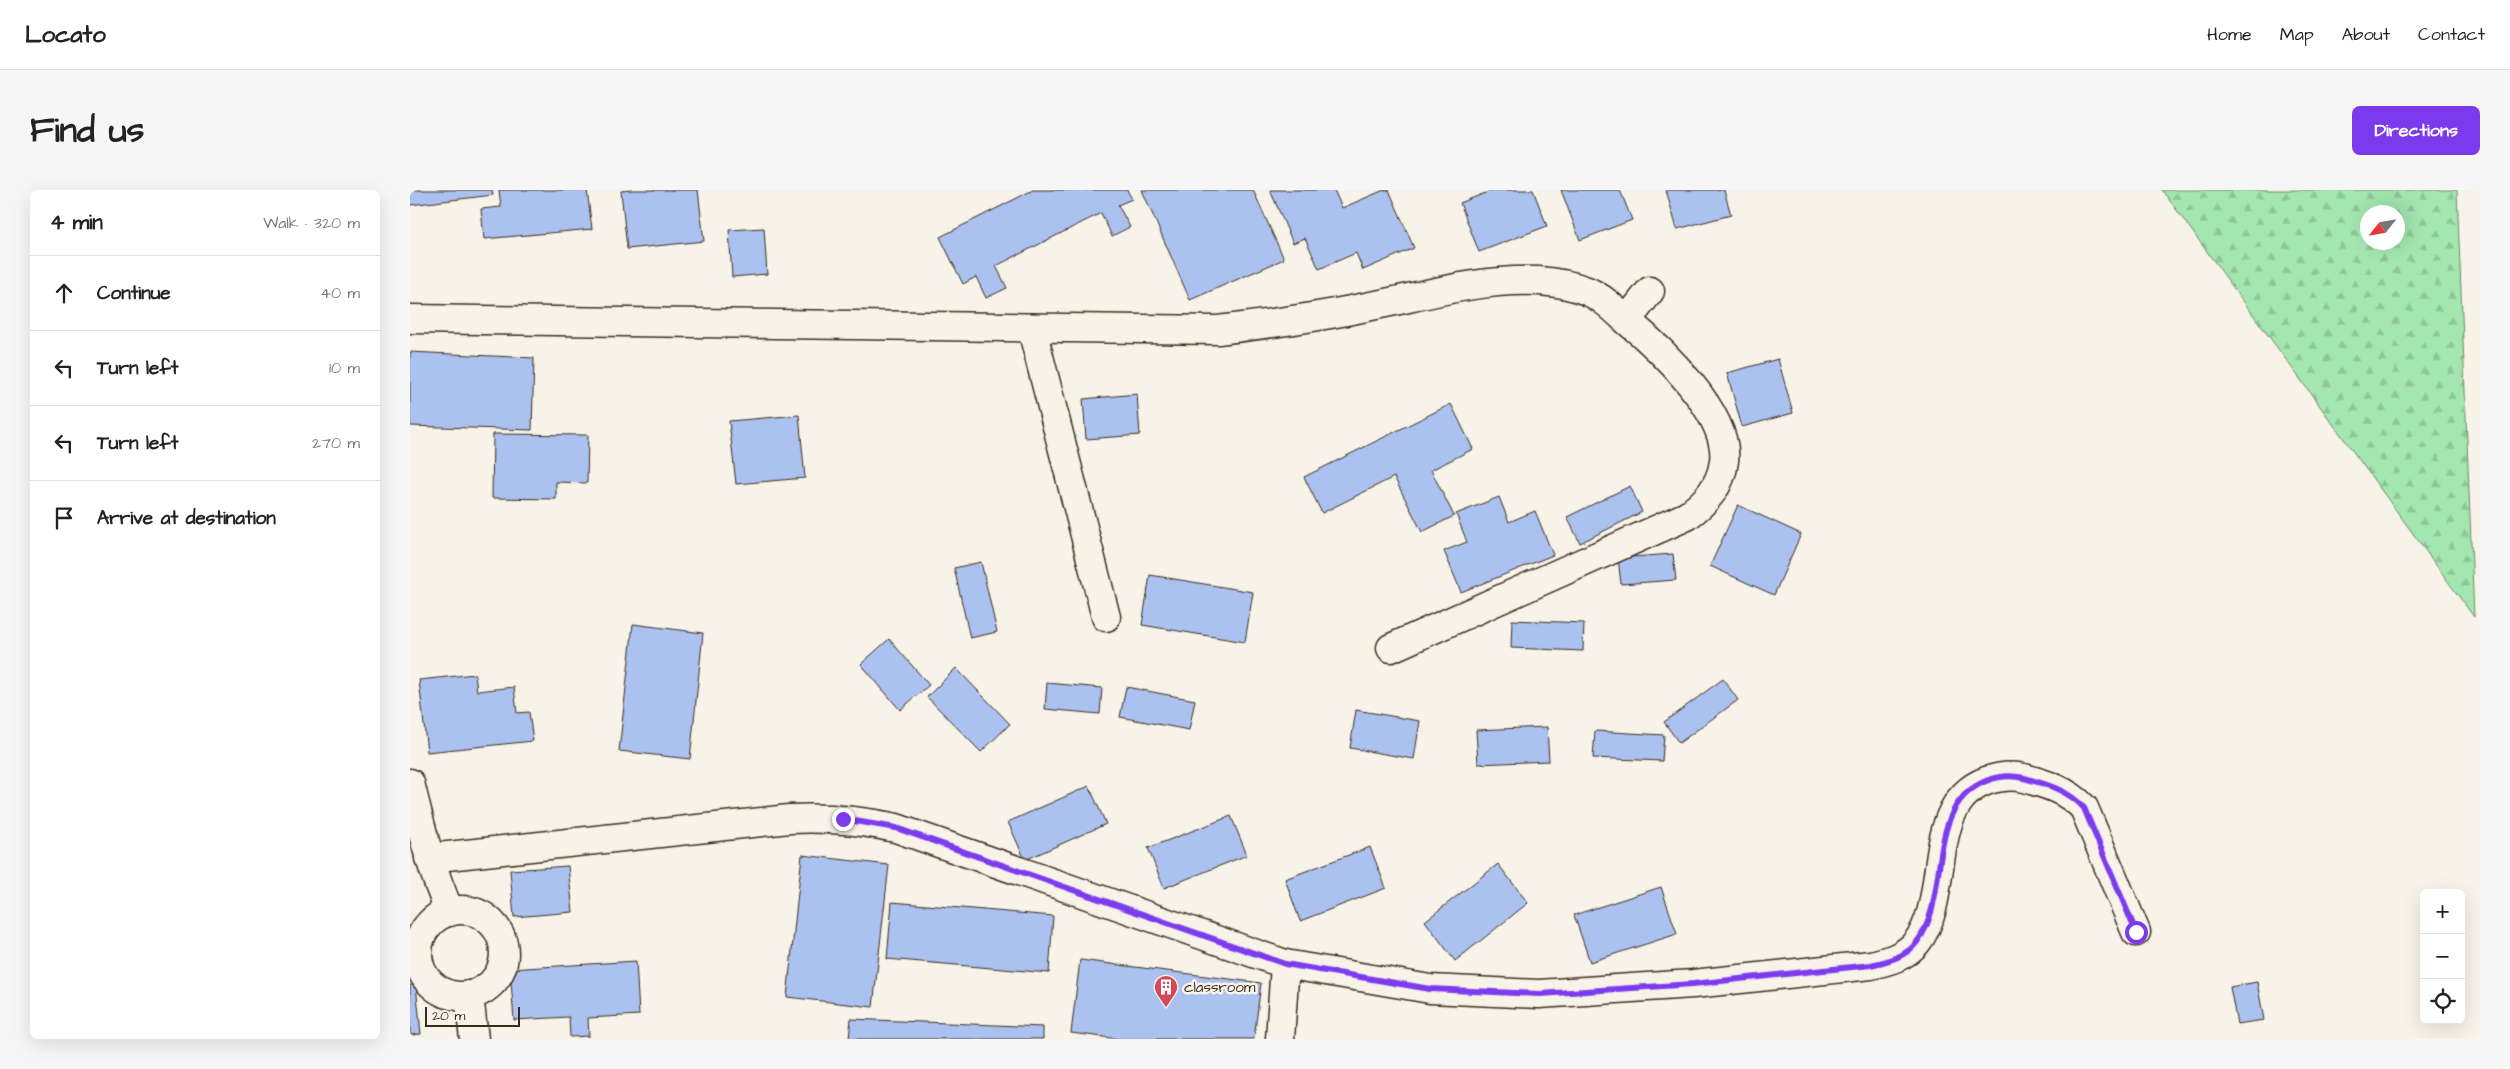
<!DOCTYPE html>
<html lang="en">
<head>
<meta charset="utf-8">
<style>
  body { margin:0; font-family:"Architects Daughter",sans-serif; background:#f6f6f6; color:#222 }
  .controls { position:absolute; right:15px; bottom:15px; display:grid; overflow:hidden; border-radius:8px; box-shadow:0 5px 20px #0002 }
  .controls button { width:45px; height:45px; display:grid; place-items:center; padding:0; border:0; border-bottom:1px solid #e0e0e0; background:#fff; color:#222; font:25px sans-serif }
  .compass { position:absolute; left:1950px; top:15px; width:45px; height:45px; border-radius:50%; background:#fff; box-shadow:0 5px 20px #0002; rotate:239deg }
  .scale { position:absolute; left:15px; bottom:12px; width:95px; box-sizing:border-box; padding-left:5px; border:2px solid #3b2a1e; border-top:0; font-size:14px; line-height:18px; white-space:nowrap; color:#3b2a1e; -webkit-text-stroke:4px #f7f3e8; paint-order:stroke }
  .stop { position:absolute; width:15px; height:15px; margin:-11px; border:4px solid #7c3aed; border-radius:50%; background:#fff }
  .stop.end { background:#7c3aed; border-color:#fff; box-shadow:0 1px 5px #0008 }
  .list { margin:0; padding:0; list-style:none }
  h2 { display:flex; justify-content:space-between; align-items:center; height:65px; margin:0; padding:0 20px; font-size:21px }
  h2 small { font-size:16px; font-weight:400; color:#767676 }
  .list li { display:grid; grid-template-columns:32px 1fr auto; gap:15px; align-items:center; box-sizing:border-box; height:75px; padding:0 20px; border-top:1px solid #e0e0e0 }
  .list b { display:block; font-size:19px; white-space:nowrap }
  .list em { font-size:16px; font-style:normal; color:#767676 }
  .icon { flex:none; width:28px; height:28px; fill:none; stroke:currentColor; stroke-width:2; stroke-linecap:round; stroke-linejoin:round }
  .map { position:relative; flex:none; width:2070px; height:849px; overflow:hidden; border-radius:8px }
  header { display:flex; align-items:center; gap:30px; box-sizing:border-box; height:70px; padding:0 25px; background:#fff; border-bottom:1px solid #e0e0e0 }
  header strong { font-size:24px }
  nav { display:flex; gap:28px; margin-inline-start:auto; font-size:18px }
  .intro { display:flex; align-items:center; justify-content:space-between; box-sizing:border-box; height:120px; padding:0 30px }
  h1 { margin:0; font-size:35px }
  .button { padding:12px 22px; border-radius:8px; background:#7c3aed; color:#fff; font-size:18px; font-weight:700 }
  main { display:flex; gap:30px; padding:0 30px }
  aside { flex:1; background:#fff; border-radius:8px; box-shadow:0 5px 20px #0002 }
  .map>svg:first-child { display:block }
</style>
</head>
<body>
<header>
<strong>Locato</strong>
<nav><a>Home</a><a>Map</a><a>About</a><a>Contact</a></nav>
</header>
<div class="intro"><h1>Find us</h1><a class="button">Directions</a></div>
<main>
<aside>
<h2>4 min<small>Walk · 320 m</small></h2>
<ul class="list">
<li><svg class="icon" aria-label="ahead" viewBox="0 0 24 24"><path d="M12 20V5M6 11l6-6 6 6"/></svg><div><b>Continue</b></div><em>40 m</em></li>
<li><svg class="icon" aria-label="left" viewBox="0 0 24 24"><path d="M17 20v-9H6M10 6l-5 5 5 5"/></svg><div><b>Turn left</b></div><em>10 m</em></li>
<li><svg class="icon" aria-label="left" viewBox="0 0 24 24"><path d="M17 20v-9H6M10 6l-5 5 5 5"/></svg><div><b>Turn left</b></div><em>270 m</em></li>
<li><svg class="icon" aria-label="arrive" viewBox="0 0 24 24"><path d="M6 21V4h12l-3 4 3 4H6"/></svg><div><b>Arrive at destination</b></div></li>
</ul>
</aside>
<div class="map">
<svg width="2070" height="849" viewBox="0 0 2070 849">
  <defs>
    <pattern id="forest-firs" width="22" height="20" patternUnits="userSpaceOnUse" patternTransform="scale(1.25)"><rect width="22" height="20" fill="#a3e6b0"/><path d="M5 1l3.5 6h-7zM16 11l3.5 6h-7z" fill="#8dc597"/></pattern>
  </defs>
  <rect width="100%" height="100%" fill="#f7f3e8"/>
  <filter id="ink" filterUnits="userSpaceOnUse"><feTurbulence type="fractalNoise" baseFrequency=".02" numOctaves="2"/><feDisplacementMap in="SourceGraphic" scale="10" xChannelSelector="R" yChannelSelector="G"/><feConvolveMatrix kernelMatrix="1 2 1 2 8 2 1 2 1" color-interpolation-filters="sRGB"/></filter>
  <g filter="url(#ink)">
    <path fill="url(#forest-firs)" stroke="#6f8867" fill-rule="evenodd" d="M1752,0H2047L2064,427ZM1958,22H1988V52H1958Z"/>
    <g fill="#abc2f0" stroke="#3b2a1e">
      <polygon points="0,0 82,0 83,5 0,15"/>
      <polygon points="89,0 177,0 182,39 74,49 71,19 91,17"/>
      <polygon points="222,0 288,0 294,51 217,59 211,1"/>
      <polygon points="623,0 717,0 722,9 708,15 720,37 702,46 691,23 586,76 597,98 576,108 566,87 553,94 530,47"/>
      <polygon points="732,0 843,0 874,69 780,110"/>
      <polygon points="860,0 924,0 932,18 974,0 979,0 1004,58 953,80 946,63 909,79 895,48 883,53"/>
      <polygon points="1083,0 1123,0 1137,36 1069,62 1050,13"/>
      <polygon points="1151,0 1210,0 1222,30 1170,50"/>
      <polygon points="1256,0 1314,0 1321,25 1267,39"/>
      <polygon points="354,38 357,84 322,87 319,40"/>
      <polygon points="0,162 124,168 122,240 0,236"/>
      <polygon points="1368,169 1383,223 1332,237 1317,183"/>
      <polygon points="727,204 730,245 676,249 673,209"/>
      <polygon points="1041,214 1063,259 1021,280 1044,326 1012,342 984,287 912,323 894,287"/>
      <polygon points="389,225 395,288 326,294 319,231"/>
      <polygon points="83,244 178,245 177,293 146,292 146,309 82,308"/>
      <polygon points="1220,296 1232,322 1170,353 1157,327"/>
      <polygon points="1089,307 1099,332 1125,321 1143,365 1051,402 1034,361 1057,352 1046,324"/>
      <polygon points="1328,315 1391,344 1364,405 1300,376"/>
      <polygon points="1263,364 1266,390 1211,394 1208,368"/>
      <polygon points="571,372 587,442 560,448 544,378"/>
      <polygon points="740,385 843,402 835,452 732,435"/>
      <polygon points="1102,430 1174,433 1173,461 1101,458"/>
      <polygon points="223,434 293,443 280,569 209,561"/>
      <polygon points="479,449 519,495 490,520 451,474"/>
      <polygon points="546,478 600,534 571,562 517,507"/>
      <polygon points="65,484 67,501 104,497 107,523 119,522 123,551 17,562 9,490"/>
      <polygon points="1313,489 1328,510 1269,553 1254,532"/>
      <polygon points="637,493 692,498 690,524 635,519"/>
      <polygon points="716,497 785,510 779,540 710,527"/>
      <polygon points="946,520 1010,531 1004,569 940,558"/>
      <polygon points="1137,537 1139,571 1068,574 1066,540"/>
      <polygon points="1185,541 1254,545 1252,571 1183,568"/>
      <polygon points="679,596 696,634 615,670 598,632"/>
      <polygon points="821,626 837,665 754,698 738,658"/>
      <polygon points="960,657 976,698 890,731 875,689"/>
      <polygon points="392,665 479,675 463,817 377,807"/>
      <polygon points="1088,674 1118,713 1045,771 1015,731"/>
      <polygon points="158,676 163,722 104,727 100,680"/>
      <polygon points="1251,697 1267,744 1180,772 1164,725"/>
      <polygon points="482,712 643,726 639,783 477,769"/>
      <polygon points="670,770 851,793 844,849 709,849 661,843"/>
      <polygon points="226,771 229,825 178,828 179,846 160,847 159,827 104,830 100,779"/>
      <polygon points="1847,792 1854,830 1827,834 1820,797"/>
      <polygon points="0,795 6,795 11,844 0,845"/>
      <polygon points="441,829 633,837 633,849 439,849"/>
    </g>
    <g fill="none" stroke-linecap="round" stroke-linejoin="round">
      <g stroke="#3b2a1e" stroke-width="31">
        <g id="minor">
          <path d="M0,129L808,140C859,134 910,127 961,116C1016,105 1072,88 1129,91C1144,92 1162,95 1177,101C1192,107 1204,119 1216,130C1250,158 1320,224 1314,271C1311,296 1296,312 1277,326L981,458"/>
          <polyline points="1217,130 1240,101"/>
          <polyline points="622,139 696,427"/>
          <path d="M0,593C11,637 21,680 40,722"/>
          <path d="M19,668L379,629C416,627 450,630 486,638L875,774L1020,799L1129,804L1283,794L1461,775C1478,771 1495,767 1507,752C1542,708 1513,615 1576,591C1588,587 1601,585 1614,588C1636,594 1657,600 1674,618L1726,742"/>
          <circle cx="51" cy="763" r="43"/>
          <polyline points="59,805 64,849"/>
          <polyline points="870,849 875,774"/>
        </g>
      </g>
      <use href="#minor" stroke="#f7f3e8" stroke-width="28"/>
    </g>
  </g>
  <g fill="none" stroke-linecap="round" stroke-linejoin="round" filter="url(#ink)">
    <path stroke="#7c3aed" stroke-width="6" d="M433,629L486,638L875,774L1020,799L1130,804L1283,794L1461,775C1478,771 1496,767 1507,752C1542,707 1513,616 1576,591C1588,586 1601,585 1614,588C1636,594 1658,600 1674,618L1726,742"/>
  </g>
  <defs>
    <g id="building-pin" transform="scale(1.25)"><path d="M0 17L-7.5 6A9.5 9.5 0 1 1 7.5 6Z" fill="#d1495b" stroke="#f7f3e8"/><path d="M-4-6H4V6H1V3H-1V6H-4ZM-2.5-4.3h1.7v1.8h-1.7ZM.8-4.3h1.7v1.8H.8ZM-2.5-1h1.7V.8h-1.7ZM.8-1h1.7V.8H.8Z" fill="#fff"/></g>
  </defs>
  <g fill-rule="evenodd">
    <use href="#building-pin" x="756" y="797"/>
  </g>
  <g text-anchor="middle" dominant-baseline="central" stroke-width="5" stroke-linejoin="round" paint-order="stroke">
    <g font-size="15" fill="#3b2a1e" stroke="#f7f3e8" text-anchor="start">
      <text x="774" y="797">classroom</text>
    </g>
  </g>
</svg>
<div class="controls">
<button>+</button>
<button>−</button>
<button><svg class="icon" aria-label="locate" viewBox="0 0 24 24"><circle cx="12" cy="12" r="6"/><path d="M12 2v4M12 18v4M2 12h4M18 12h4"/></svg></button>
</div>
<svg class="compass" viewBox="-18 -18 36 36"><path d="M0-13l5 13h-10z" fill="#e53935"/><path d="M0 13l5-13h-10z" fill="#767676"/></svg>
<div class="scale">20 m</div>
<div class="stop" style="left:1726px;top:742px"></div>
<div class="stop end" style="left:433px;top:629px"></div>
</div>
</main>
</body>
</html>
